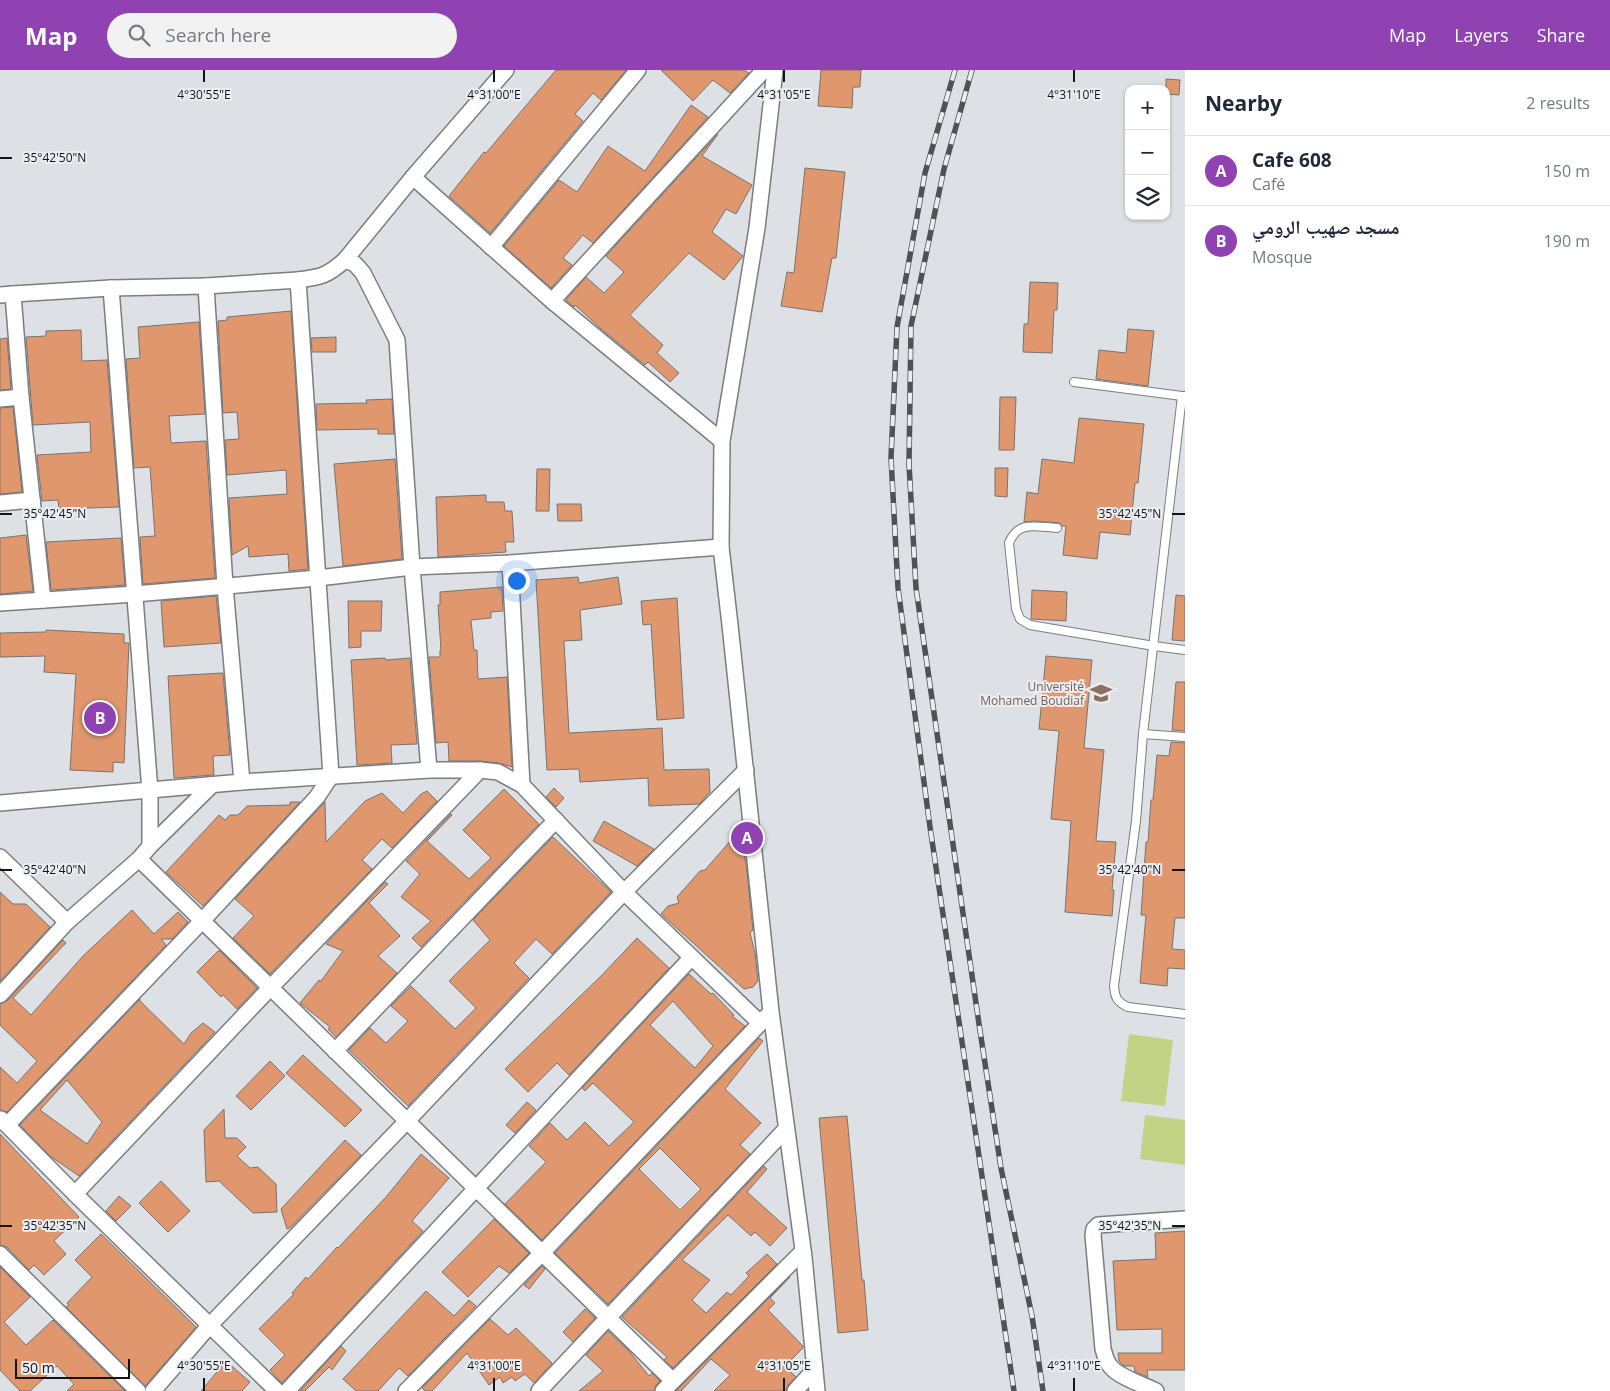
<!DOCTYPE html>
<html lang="en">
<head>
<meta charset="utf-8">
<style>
  body { margin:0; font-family:"Open Sans","Noto Naskh Arabic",sans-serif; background:#f2f2f3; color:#1f2937 }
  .controls { position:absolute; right:15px; top:15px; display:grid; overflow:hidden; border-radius:10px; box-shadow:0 1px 4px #0004 }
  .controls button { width:45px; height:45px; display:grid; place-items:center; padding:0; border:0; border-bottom:1px solid #e0e1e3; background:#fff; color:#1f2937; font:25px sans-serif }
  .scale { position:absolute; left:15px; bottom:12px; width:115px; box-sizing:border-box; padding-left:5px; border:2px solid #131415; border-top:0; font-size:14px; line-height:18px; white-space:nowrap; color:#131415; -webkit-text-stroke:4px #eaeef2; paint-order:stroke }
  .you { position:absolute; left:516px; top:510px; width:18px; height:18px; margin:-12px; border:4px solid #fff; border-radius:50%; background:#1a73e8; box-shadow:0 0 0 8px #1a73e833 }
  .badge { display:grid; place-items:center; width:32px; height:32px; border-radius:50%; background:#9042b3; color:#fff; font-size:16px; font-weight:700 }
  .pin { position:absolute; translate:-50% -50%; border:2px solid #fff; box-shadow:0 1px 5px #0006 }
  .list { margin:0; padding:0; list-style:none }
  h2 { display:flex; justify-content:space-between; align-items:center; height:65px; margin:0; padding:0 20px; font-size:21px }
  h2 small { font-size:16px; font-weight:400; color:#747a83 }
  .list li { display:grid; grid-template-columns:32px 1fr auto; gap:15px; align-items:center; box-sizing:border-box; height:70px; padding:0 20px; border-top:1px solid #e0e1e3 }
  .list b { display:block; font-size:19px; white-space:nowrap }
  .list p { margin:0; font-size:16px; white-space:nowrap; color:#747a83 }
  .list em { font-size:16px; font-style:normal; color:#747a83 }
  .icon { flex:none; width:28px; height:28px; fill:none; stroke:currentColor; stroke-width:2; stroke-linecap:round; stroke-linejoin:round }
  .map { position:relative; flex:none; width:1185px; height:1321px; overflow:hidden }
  header { display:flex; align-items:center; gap:30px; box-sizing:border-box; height:70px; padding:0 25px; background:#9042b3; color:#fff }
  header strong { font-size:24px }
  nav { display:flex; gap:28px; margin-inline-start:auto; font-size:18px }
  .search { width:350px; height:45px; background:#f2f2f3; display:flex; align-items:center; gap:12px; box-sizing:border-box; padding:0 18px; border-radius:28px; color:#747a83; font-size:19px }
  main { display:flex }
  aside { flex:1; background:#fff }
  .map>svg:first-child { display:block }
</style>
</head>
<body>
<header>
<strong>Map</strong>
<div class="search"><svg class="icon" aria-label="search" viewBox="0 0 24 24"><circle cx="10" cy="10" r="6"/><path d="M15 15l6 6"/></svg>Search here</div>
<nav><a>Map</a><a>Layers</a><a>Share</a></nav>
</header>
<main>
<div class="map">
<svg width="1185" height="1321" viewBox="0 0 1185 1321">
  <rect width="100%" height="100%" fill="#dde1e5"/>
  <g fill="#c3d284">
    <polygon points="1129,964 1173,970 1165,1036 1121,1031"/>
    <polygon points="1145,1045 1185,1050 1185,1095 1140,1089"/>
  </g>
  <g fill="#e1976e" stroke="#787370" fill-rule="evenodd">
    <polygon points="556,0 626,0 601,30 593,23 575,44 583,51 490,163 449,126 484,82 486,83"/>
    <polygon points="661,0 744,0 749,3 730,23 713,10 693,31"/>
    <polygon points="821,0 861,0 860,17 853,17 852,38 818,36"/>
    <polygon points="1166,9 1180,10 1179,25 1166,24"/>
    <polygon points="691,35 708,47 593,173 583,165 563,188 572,195 551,218 504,176 559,110 577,122 608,76 645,101"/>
    <polygon points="718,64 702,86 752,115 736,144 726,139 712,162 743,186 724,210 689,183 630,245 663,275 657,283 679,303 670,312 648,292 645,295 600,258 575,235 574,237 566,230 586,207 604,223 624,202 606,186"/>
    <polygon points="805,98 845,102 836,188 832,188 822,242 781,236 787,202 794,203"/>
    <polygon points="1030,212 1058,213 1057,240 1054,240 1052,283 1023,282 1024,254 1028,254"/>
    <polygon points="291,241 308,499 289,501 288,484 249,487 248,476 232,485 229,428 287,424 286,400 227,405 225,370 239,369 237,342 223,343 218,251 227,250 227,247"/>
    <polygon points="199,252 205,344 169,346 171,373 206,371 215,508 143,514 140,467 155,466 150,397 134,398 126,289 140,288 138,257"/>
    <polygon points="1128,259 1154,261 1148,316 1096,309 1099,280 1126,283"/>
    <polygon points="81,260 82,291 107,290 119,437 59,439 58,430 42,431 37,385 91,382 90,352 33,355 26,267 46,266 46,261"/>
    <polygon points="336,267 336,282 312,282 311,268"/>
    <polygon points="7,268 11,319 0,320 0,269"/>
    <polygon points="1000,327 1016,327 1014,380 999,380"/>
    <polygon points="392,329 394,364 378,364 378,359 317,360 316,334 367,333 366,330"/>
    <polygon points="13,337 22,422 0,424 0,338"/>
    <polygon points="1079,348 1144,354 1138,413 1135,413 1130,465 1100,462 1097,489 1063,485 1066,456 1062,456 1060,453 1035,451 1024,452 1027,422 1038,424 1042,389 1074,393"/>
    <polygon points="395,389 402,489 343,496 334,394"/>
    <polygon points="995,398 1008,398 1007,427 995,426"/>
    <polygon points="537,399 550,399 549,441 536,441"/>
    <polygon points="486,425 486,432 504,432 505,441 512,441 514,472 505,472 506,482 438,487 436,427"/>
    <polygon points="557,434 581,434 582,451 558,451"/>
    <polygon points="26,465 33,521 0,524 0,468"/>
    <polygon points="121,468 125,515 51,520 46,472"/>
    <polygon points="578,507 579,513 618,507 622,534 580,540 582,570 564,571 569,663 662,658 664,700 709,699 710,722 699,734 649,736 648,708 580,712 579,699 547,700 536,510"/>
    <polygon points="502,517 503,541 491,542 491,548 471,550 474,580 477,580 478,609 507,607 512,697 499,693 481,691 449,691 448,672 436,673 429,587 440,587 440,580 441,580 438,535 440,535 440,522"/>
    <polygon points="1032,520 1067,522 1066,551 1031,549"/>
    <polygon points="1176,525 1185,526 1185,571 1172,570"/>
    <polygon points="216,526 221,573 164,577 161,531"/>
    <polygon points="677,528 684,648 657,650 651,554 643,555 641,531"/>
    <polygon points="348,531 382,531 381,561 361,561 361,577 349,578"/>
    <polygon points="46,560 124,564 124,573 129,573 124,693 113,692 113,702 70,700 76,604 44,602 45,586 0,587 0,563 46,562"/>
    <polygon points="1046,586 1092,590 1084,678 1104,680 1096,771 1116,772 1112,820 1114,820 1112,846 1065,842 1071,751 1051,749 1059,661 1039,659"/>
    <polygon points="385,588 386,590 410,588 417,674 391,675 392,693 357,695 351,590"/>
    <polygon points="223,603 230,685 213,686 214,705 174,708 168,606"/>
    <polygon points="1176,612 1185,612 1185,661 1172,660"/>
    <polygon points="1171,672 1185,673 1185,848 1175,848 1172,879 1185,880 1185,899 1168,898 1167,916 1140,913 1146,845 1141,845 1146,772 1148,772 1151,730 1153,730 1157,685 1169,686"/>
    <polygon points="554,718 564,728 556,737 546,727"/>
    <polygon points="504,719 539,754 421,877 412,868 431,851 401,827 420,804 406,791 451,744 452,745 427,771 469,809 491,788 463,760"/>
    <polygon points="427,721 437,731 392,778 382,769 362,790 372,799 270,904 233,868 254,846 235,829 325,732 326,772 365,731 382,723 403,743 421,724"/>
    <polygon points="290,732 300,732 203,836 166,802 219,745 225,750 230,745 238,745 247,736 290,735"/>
    <polygon points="604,751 654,779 637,796 593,771"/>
    <polygon points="553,767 611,822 552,884 536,869 514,893 529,908 408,1036 349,980 370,958 386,973 408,951 391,936 411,916 455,959 476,938 449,911 490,870 473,850"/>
    <polygon points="732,769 742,778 746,793 753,860 750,863 755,883 758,911 753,917 744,919 661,844 668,836 679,833 677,827 700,801 705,800"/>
    <polygon points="385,812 388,814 369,833 400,866 378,886 397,903 336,967 328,959 330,957 300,933 319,910 321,911 343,881 326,874"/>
    <polygon points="0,822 13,834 26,834 50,857 0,911"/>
    <polygon points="132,840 154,864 178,842 188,852 172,869 161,869 166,875 7,1042 0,1040 0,997 17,1013 37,991 0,955 0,934 7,931 63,870 66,873 13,928 31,945 83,886"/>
    <polygon points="637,868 669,898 569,1005 557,993 528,1022 505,999 602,905"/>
    <polygon points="218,881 220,881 257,918 237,939 223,925 221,927 197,902"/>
    <path d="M689,904L711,924L713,923L734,945L732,946L745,956L542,1170L505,1134L546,1092L529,1076L550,1053L567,1070L585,1052L609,1076L634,1052L593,1013L585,1021L582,1018ZM673,931L713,976L695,998L650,955Z"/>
    <path d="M140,929V931L184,974L191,963L203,953L215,962L79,1106L50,1086L20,1055ZM67,1010L102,1052L87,1074L40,1040Z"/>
    <path d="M759,968L763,971L725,1019L761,1053L740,1075L750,1084L608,1234L555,1183ZM660,1078L701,1119L680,1140L639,1099Z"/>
    <polygon points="303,985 362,1040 345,1057 286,1003"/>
    <polygon points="270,991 285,1006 251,1040 236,1026"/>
    <polygon points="527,1032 536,1040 515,1063 506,1055"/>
    <polygon points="224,1039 225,1068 237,1068 246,1077 237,1086 250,1098 258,1097 276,1114 277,1142 253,1143 219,1111 206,1112 204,1060"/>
    <polygon points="847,1046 862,1210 864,1210 868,1260 838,1263 819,1048"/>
    <polygon points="0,1064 79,1147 54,1171 66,1184 44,1205 34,1195 29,1200 7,1177 0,1175"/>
    <polygon points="345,1070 361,1085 291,1157 287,1159 281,1139"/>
    <polygon points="421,1084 449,1108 412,1151 423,1161 282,1313 270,1300 285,1285 259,1259 294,1224 292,1223 306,1207 308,1209 337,1177 338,1178 386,1127"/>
    <polygon points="764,1096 767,1099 747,1122 787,1158 770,1176 755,1162 751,1166 728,1145 682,1190 710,1210 692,1230 706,1243 727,1222 731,1225 749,1206 746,1203 767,1184 777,1194 673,1298 664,1290 667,1287 622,1247"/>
    <polygon points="161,1111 190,1141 168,1162 139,1133"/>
    <polygon points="119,1126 131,1136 116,1151 106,1141"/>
    <polygon points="494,1149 529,1183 509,1203 499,1196 468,1227 442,1202"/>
    <polygon points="1185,1161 1185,1300 1147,1300 1148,1307 1135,1302 1134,1296 1124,1296 1119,1291 1118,1283 1162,1283 1162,1259 1117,1260 1113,1191 1156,1189 1155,1163"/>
    <polygon points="101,1164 196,1257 145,1316 66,1237 69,1235 67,1233 92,1207 75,1190"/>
    <polygon points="542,1196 545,1199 529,1219 524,1215"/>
    <polygon points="0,1197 30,1227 4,1252 26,1275 53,1250 125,1321 67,1321 74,1314 57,1296 30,1321 20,1321 0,1300"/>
    <polygon points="790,1207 770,1228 775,1233 768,1240 803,1276 803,1278 785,1296 796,1307 788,1315 786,1321 714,1321 730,1305 711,1289 681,1321 676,1321"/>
    <polygon points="426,1221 454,1246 469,1230 476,1236 408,1306 399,1298 378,1321 356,1321 343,1309"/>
    <polygon points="585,1239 595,1248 573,1272 563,1262"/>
    <polygon points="490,1249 508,1265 516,1258 552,1293 534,1313 525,1304 515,1311 512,1307 503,1313 500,1307 489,1315 467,1283 432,1321 425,1321 422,1318"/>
    <polygon points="608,1261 628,1280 649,1306 652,1303 660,1311 656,1315 654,1321 579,1321 603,1301 586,1285"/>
    <polygon points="341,1276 346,1281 332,1300 329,1297 305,1321 300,1321"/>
    <polygon points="226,1291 250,1312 242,1321 201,1321"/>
  </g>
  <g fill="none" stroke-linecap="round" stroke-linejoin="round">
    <g stroke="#7a7e82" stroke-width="10">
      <g id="lane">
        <polyline points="1074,312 1182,326"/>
        <path d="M1185,326H1182L1143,664L1136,751L1114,916C1115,928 1117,932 1128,937L1185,944"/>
        <path d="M1057,458C1036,457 1018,450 1009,473L1016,539L1020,549L1030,555L1154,576L1185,580"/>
        <polyline points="1143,664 1185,667"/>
      </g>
    </g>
    <g stroke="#7a7e82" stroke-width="18">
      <g id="street">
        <polyline points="506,0 413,107 552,231 722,371"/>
        <polyline points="775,0 757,158 722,371 721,477 730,555 771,942 804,1187 817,1321"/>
        <polyline points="491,177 638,0"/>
        <polyline points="345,190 413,107"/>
        <path d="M298,210C321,207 327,206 345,190L355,194L363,203L397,270L412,497L429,700"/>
        <polyline points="111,218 206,216 225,516 242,712"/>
        <polyline points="13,224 111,218 150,721 150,776"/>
        <polyline points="0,225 13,224 21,327"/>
        <polyline points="552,231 764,0"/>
        <polyline points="0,329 21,327 43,530"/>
        <polyline points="0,433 32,430"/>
        <polyline points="510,493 522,715"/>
        <polyline points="0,533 135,524 318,508 412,497 510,493 721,477"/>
        <polyline points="0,733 242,712 429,700 480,700 498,702 522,715 624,822 760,953"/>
        <polyline points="0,787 67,852 0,925"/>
        <polyline points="139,789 673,1311"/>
        <polyline points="67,852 139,789 150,776 212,715"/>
        <polyline points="335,981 556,750"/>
        <polyline points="1,1049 75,1124 277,1321"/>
        <polyline points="7,1055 202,851 317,727 331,706 298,210 206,216"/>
        <polyline points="75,1124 271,917 480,700"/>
        <polyline points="0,1184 138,1321"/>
        <polyline points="153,1321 210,1255 407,1051 624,822 746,700"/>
        <polyline points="287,1321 691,888"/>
        <polyline points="406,1321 542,1183 767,946"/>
        <polyline points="539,1321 786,1059"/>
        <polyline points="663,1321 803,1181"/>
        <polyline points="795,1321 815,1299"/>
        <path d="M1156,1321C1144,1315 1119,1307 1111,1297C1106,1292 1105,1285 1103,1279L1093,1165L1094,1159L1098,1155L1185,1149"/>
      </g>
    </g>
    <use href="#lane" stroke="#fff" stroke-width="8"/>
    <use href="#street" stroke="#fff" stroke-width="15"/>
    <g stroke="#4f5152" stroke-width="5.5">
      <g id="rail">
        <polyline points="955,0 925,103 897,257 891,388 898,518 930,757 1014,1321"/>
        <polyline points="972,0 944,99 911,256 909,394 916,518 979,954 1001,1098 1032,1246 1043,1321"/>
      </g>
    </g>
    <use href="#rail" stroke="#eaeef2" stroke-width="4" stroke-dasharray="11" stroke-linecap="butt"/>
  </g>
  <path fill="none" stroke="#131415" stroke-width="2" d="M204,0V12M494,0V12M784,0V12M1074,0V12M0,88H12M0,444H12M1172,444H1185M0,800H12M1172,800H1185M0,1156H12M1172,1156H1185M204,1308V1321M494,1308V1321M784,1308V1321M1074,1308V1321"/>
  <defs>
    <g id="university-bare" transform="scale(1.725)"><path d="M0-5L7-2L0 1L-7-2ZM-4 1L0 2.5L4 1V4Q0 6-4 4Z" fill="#8d6e63" stroke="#eaeef2" stroke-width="2.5" paint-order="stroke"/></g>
  </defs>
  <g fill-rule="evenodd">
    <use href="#university-bare" x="1101" y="623"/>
  </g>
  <g text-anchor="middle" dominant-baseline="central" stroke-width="4" stroke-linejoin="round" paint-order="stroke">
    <g font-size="12" fill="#785e54" stroke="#eaeef2" text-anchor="end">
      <text x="1084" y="616">Université<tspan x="1084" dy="14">Mohamed Boudiaf</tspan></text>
    </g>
  </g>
  <g font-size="12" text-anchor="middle" fill="#131415" stroke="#eaeef2" stroke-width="4" stroke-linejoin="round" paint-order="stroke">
    <text x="204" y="29">4°30'55"E</text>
    <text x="494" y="29">4°31'00"E</text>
    <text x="784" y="29">4°31'05"E</text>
    <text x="1074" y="29">4°31'10"E</text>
    <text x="55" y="92">35°42'50"N</text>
    <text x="55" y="448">35°42'45"N</text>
    <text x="1130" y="448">35°42'45"N</text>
    <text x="55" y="804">35°42'40"N</text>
    <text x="1130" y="804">35°42'40"N</text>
    <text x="55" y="1160">35°42'35"N</text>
    <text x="1130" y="1160">35°42'35"N</text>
    <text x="204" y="1300">4°30'55"E</text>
    <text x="494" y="1300">4°31'00"E</text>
    <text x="784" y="1300">4°31'05"E</text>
    <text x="1074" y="1300">4°31'10"E</text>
  </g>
</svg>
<div class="controls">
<button>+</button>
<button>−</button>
<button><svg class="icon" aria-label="layers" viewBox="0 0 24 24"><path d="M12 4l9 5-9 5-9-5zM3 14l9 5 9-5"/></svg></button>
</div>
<div class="scale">50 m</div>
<div class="you"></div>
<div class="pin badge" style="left:747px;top:768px">A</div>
<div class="pin badge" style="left:100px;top:648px">B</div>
</div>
<aside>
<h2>Nearby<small>2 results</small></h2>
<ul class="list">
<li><span class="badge">A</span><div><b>Cafe 608</b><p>Café</p></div><em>150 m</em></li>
<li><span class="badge">B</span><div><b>مسجد صهيب الرومي</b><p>Mosque</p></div><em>190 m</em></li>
</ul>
</aside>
</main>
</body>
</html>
